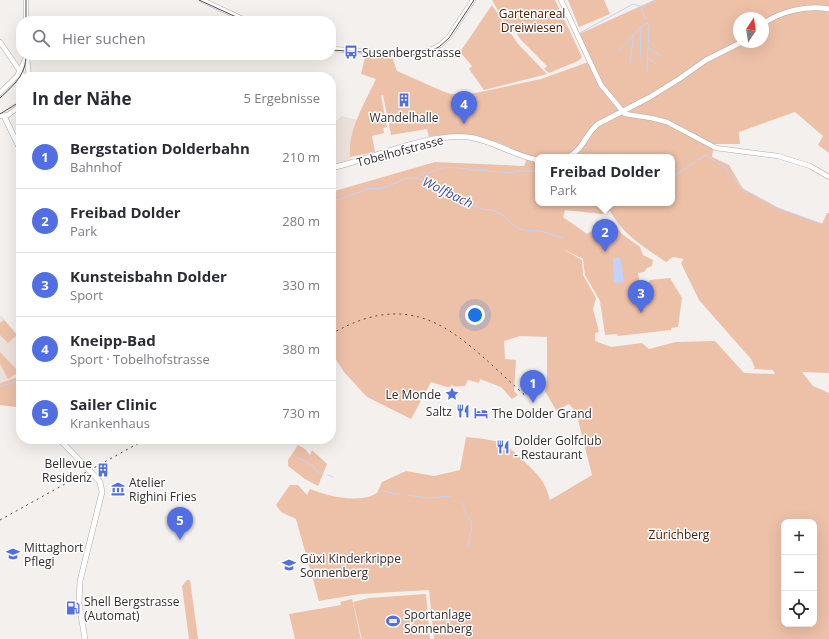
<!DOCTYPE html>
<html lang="de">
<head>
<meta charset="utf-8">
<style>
  body { margin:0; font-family:"Open Sans",sans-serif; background:#f7f7f7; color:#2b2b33 }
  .controls { position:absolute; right:12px; bottom:12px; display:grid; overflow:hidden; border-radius:8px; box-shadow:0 4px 16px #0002 }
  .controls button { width:36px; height:36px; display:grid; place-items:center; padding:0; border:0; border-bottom:1px solid #e1e1e2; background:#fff; color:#2b2b33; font:20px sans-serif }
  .compass { position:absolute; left:733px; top:12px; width:36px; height:36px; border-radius:50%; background:#fff; box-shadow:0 4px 16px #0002; rotate:13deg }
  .you { position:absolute; left:475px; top:315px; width:14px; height:14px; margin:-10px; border:3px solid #fff; border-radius:50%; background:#1a73e8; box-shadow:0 0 0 6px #1a73e833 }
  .badge { display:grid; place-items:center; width:26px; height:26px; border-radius:50%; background:#516ee3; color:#fff; font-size:13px; font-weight:700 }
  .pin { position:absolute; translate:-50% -33px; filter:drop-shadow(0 1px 2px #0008) }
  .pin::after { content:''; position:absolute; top:21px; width:14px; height:12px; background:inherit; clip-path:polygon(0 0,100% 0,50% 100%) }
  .popup { position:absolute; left:535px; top:154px; width:140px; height:52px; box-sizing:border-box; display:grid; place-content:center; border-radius:8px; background:#fff; filter:drop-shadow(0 1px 3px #0005); font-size:13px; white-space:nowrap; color:#7c7c81 }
  .popup b { font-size:15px; color:#2b2b33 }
  .popup::after { content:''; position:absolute; left:50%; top:100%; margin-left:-8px; border:8px solid transparent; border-top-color:#fff }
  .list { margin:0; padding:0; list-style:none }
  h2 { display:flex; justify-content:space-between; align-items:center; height:52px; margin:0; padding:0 16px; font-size:17px }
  h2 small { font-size:13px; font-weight:400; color:#7c7c81 }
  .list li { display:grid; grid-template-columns:26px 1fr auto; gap:12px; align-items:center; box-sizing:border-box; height:64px; padding:0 16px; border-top:1px solid #e1e1e2 }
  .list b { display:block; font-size:15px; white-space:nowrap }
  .list p { margin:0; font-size:13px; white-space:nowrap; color:#7c7c81 }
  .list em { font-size:13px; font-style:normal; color:#7c7c81 }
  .icon { flex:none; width:22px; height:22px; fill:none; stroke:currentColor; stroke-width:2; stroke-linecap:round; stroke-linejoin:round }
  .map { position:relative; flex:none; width:829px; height:639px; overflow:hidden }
  .search { position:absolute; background:#fff; box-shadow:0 4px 16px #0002; left:16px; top:16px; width:320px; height:44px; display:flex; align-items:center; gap:10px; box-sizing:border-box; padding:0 14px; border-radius:16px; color:#7c7c81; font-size:15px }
  .panel { position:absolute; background:#fff; box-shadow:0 4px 16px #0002; left:16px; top:72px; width:320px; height:372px; border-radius:16px }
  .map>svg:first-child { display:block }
</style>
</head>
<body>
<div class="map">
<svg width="829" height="639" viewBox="0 0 829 639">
  <rect width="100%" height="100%" fill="#f4f0ee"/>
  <g fill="#ede1db">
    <polygon points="342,116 358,120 351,137 349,150 351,161 331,165 331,125"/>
    <polygon points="1,315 21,339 21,376 0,383 0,317"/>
  </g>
  <g fill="#edc0a8" fill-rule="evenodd">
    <polygon points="492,0 555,0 582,57 578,61 549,73 544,69 547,66 521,40 511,25 507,27"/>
    <polygon points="568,0 604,0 610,14 579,27"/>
    <path d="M654,0H829V153L818,145L823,136L795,112L739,132L740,144H714L712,157L729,165L743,189L778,208L822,224L827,213H829V373L802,372L813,386L829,393V639H434L429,590L360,594L319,601L296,519L281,512L276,505L290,485H298L307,495L310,489C327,496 360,504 377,493L382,482L406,471L434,476L460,470L466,437C499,440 504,441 528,465C541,478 545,482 550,500L592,475L576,412L569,404L556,410L545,391L547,380V337L520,336L504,341L505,359L516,360L514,391L518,395L512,399L501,387L480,379L479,383L468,380L465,386L447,387L431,382L411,419L367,397L344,372L331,352V192L435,162L524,166L528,156C495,139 466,129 429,137L427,129L391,135L383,95L381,96L387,127L383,128L384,133L372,136L375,152L350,157C347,132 365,102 376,79L361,74L365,57L366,55L392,57L397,71L442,91L451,94H471L541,79L591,61L579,34ZM739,18H763V42H739ZM538,157H672V203H538ZM565,210L602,214L610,211C623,235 644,247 666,262L673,257L684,259L681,263L699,300L751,359L755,368L753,369L773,370L775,374L744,373L715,341L676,342L649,349L642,343L611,347L595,341V333L599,332L593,309L596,298L583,275L582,260L563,249L583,259L585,275L600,301L605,335L617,334L618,336L671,330V328L678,327L682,298L670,278L650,280L647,285H640L638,273L644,272L647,268L652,266L653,260L643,255L640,247L622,234L611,220L587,234L563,217ZM784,522H814V624H784Z"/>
    <polygon points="492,5 518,44 547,74 484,90 469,69 472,66 460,52"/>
    <polygon points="4,320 17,335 8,343 0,335 0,323"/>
    <polygon points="0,352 19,372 8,379 0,364"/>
    <polygon points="21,376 21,395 16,407 0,405 0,383"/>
    <polygon points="298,445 305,449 310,455 312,450 327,464 318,486 305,479 288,466 288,460"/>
    <polygon points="187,580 190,580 198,639 189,639 182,586"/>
    <polygon points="426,594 430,639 362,639 353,602 369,598"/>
    <polygon points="352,599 361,639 295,639 289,614 341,605 340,602"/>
  </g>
  <polygon fill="#c3d2fa" points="620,257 624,282 614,283 613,258"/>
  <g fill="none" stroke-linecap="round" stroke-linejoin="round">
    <g stroke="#c3d2fa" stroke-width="1">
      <polyline points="642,8 641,9 646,19"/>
      <polyline points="580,33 633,4 643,7 656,0"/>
      <polyline points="649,40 657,48"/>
      <polyline points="648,47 662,57"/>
      <polyline points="618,51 640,28 647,23 649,26 647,71"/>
      <polyline points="647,57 658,65"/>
      <polyline points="640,60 641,27"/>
      <polyline points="630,62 634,33"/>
      <polyline points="698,160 706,155 726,168 743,189 778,208 822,224"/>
      <polyline points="672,174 676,175 695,162"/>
      <path d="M419,177L422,174C430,174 435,169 443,168C454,166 466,169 477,171L478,170L511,173L516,171H538"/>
      <polyline points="331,203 335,200 338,200 370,188 378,189 389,186 407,178 418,178 432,186 453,193 458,198 468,203 482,209 492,210 501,214 516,227 525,231 536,230 563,238"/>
      <polyline points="0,387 21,379"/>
      <polyline points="145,443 151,439"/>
      <polyline points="297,457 313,466 319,473 323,474"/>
      <polyline points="328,475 333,477"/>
      <polyline points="381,491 400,494"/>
      <polyline points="407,495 427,498 452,496"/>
      <polyline points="462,502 464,506"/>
      <polyline points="464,510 471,522 472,526 468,547"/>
    </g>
    <g stroke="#afaba9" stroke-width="5.5">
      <g id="tertiary">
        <polyline points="26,0 26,21"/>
        <polyline points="202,0 247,21"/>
        <polyline points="561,0 601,85 625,114 651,118 667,122 716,148 778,156 810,166 829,177"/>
        <polyline points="0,42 24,77"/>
        <polyline points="331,49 409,54 429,51 440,45 449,37 473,0"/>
        <polyline points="27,57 29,77"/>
        <polyline points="0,93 17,76 27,56"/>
        <polyline points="0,116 8,115 21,105"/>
      </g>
    </g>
    <g stroke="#afaba9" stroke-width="6">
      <g id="secondary">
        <path d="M763,24C780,11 808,5 829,9"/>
        <polyline points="4,116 21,151"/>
        <path d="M568,157C583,150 586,133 598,124L650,97L679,79L706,60L742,42"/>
        <path d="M331,168C373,159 426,133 468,137C493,140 514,156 538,160"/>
        <polyline points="59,439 87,468"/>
        <polyline points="85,639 79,603 80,581 102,492 100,482 91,472"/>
      </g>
    </g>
    <use href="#tertiary" stroke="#fff" stroke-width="4.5"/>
    <use href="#secondary" stroke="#fff" stroke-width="5"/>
    <g stroke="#504e4e" stroke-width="1">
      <polyline points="26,0 26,21"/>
      <polyline points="199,0 245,21"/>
      <polyline points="331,50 412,55 428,52 439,47 449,38 474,0"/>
      <path d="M0,98C14,85 26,75 26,55"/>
      <polyline points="0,114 21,101"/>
    </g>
    <g stroke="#504e4e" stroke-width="1" stroke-dasharray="2 4" stroke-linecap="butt">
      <path d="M331,334C422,282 463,341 527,397"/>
      <polyline points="0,520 146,439"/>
    </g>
    <g stroke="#afaba9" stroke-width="6" stroke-linecap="butt">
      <polyline id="secondary-bridge" points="87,468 91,472"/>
    </g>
    <use href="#secondary-bridge" stroke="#fff" stroke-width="5"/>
  </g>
  <defs>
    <g id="bus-bare" transform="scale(1.08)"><path d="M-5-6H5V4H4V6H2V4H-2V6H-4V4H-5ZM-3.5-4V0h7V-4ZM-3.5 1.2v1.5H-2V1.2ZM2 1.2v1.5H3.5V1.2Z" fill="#516ee3" stroke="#fffefe" stroke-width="2.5" paint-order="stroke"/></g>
    <g id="building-bare" transform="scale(1.08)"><path d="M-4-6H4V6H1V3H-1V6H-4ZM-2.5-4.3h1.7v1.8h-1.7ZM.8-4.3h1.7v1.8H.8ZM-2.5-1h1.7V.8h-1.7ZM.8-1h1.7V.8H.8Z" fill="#516ee3" stroke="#fffefe" stroke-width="2.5" paint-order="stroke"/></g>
    <g id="sight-bare" transform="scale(1.08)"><path d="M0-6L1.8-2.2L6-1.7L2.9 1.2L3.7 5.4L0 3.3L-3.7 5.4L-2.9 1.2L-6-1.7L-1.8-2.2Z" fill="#516ee3" stroke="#fffefe" stroke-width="2.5" paint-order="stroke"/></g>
    <g id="restaurant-bare" transform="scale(1.08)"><path d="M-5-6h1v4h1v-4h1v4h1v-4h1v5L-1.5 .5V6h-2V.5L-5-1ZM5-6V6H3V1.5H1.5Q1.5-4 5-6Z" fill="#516ee3" stroke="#fffefe" stroke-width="2.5" paint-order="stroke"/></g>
    <g id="hotel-bare" transform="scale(1.08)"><path d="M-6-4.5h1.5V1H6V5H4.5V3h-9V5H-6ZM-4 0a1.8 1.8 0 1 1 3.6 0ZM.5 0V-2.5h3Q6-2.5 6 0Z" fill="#516ee3" stroke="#fffefe" stroke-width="2.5" paint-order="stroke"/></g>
    <g id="museum-bare" transform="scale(1.08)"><path d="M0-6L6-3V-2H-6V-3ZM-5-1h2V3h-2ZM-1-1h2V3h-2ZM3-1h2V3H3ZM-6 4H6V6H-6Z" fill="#516ee3" stroke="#fffefe" stroke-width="2.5" paint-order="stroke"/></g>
    <g id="school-bare" transform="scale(1.08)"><path d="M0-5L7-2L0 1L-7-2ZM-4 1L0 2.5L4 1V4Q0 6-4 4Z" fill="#516ee3" stroke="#fffefe" stroke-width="2.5" paint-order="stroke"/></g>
    <g id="fuel-bare" transform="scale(1.08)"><path d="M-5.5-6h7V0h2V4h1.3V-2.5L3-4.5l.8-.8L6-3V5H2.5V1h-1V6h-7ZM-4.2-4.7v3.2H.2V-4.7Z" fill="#516ee3" stroke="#fffefe" stroke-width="2.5" paint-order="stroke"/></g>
    <g id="stadium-bare" transform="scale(1.08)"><path d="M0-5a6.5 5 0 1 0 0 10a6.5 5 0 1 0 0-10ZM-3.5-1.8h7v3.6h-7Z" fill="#516ee3" stroke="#fffefe" stroke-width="2.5" paint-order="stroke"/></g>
  </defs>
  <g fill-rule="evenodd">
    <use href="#bus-bare" x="351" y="52"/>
    <use href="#building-bare" x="404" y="100"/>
    <use href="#sight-bare" x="452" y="394"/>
    <use href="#restaurant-bare" x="463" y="411"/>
    <use href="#hotel-bare" x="481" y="413"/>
    <use href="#restaurant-bare" x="503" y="447"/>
    <use href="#building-bare" x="103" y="470"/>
    <use href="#museum-bare" x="118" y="489"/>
    <use href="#school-bare" x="13" y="554"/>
    <use href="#school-bare" x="289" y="565"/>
    <use href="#fuel-bare" x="73" y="608"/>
    <use href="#stadium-bare" x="393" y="621"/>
  </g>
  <g text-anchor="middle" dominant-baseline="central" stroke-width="3" stroke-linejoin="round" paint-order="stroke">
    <g font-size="12" fill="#4c2004" stroke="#fffefe">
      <text x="532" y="13">Gartenareal<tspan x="532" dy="14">Dreiwiesen</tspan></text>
      <text x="679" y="534">Zürichberg</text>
    </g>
    <g font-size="12" fill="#302e2e" stroke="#fffefe" text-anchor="start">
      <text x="362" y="52">Susenbergstrasse</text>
      <text x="404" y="117" text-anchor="middle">Wandelhalle</text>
      <text x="441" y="394" text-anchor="end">Le Monde</text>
      <text x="452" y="411" text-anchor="end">Saltz</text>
      <text x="492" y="413">The Dolder Grand</text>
      <text x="514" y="440">Dolder Golfclub<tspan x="514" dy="14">- Restaurant</tspan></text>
      <text x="92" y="463" text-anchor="end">Bellevue<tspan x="92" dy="14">Residenz</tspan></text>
      <text x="129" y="482">Atelier<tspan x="129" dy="14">Righini Fries</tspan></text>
      <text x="24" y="547">Mittaghort<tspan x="24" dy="14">Pflegi</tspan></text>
      <text x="300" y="558">Güxi Kinderkrippe<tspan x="300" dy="14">Sonnenberg</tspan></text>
      <text x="84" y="601">Shell Bergstrasse<tspan x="84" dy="14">(Automat)</tspan></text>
      <text x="404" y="614">Sportanlage<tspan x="404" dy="14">Sonnenberg</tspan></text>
    </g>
    <g font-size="12" fill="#302e2e" stroke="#fffefe">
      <text transform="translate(400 151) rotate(-15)">Tobelhofstrasse</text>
    </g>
    <g font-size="13" font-style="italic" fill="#3a4e9b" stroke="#fffefe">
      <text transform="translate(448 192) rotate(26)">Wolfbach</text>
    </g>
  </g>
</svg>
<div class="controls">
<button>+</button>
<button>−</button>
<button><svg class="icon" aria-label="locate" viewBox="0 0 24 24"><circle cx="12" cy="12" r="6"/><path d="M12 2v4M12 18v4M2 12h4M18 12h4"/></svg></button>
</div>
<svg class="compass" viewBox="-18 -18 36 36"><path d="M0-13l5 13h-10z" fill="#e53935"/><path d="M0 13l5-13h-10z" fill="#7c7c81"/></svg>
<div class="you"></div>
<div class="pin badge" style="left:533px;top:403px">1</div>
<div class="pin badge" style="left:605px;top:252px">2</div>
<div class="popup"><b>Freibad Dolder</b>Park</div>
<div class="pin badge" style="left:641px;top:313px">3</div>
<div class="pin badge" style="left:464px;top:124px">4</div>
<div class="pin badge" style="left:180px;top:540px">5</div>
<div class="search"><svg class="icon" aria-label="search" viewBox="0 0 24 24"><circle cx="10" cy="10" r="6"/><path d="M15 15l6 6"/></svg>Hier suchen</div>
<section class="panel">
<h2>In der Nähe<small>5 Ergebnisse</small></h2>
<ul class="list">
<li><span class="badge">1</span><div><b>Bergstation Dolderbahn</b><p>Bahnhof</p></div><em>210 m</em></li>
<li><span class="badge">2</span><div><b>Freibad Dolder</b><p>Park</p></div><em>280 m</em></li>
<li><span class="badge">3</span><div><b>Kunsteisbahn Dolder</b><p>Sport</p></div><em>330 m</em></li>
<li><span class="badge">4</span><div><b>Kneipp-Bad</b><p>Sport · Tobelhofstrasse</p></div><em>380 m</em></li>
<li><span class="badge">5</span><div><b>Sailer Clinic</b><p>Krankenhaus</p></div><em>730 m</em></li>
</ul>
</section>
</div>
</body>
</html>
